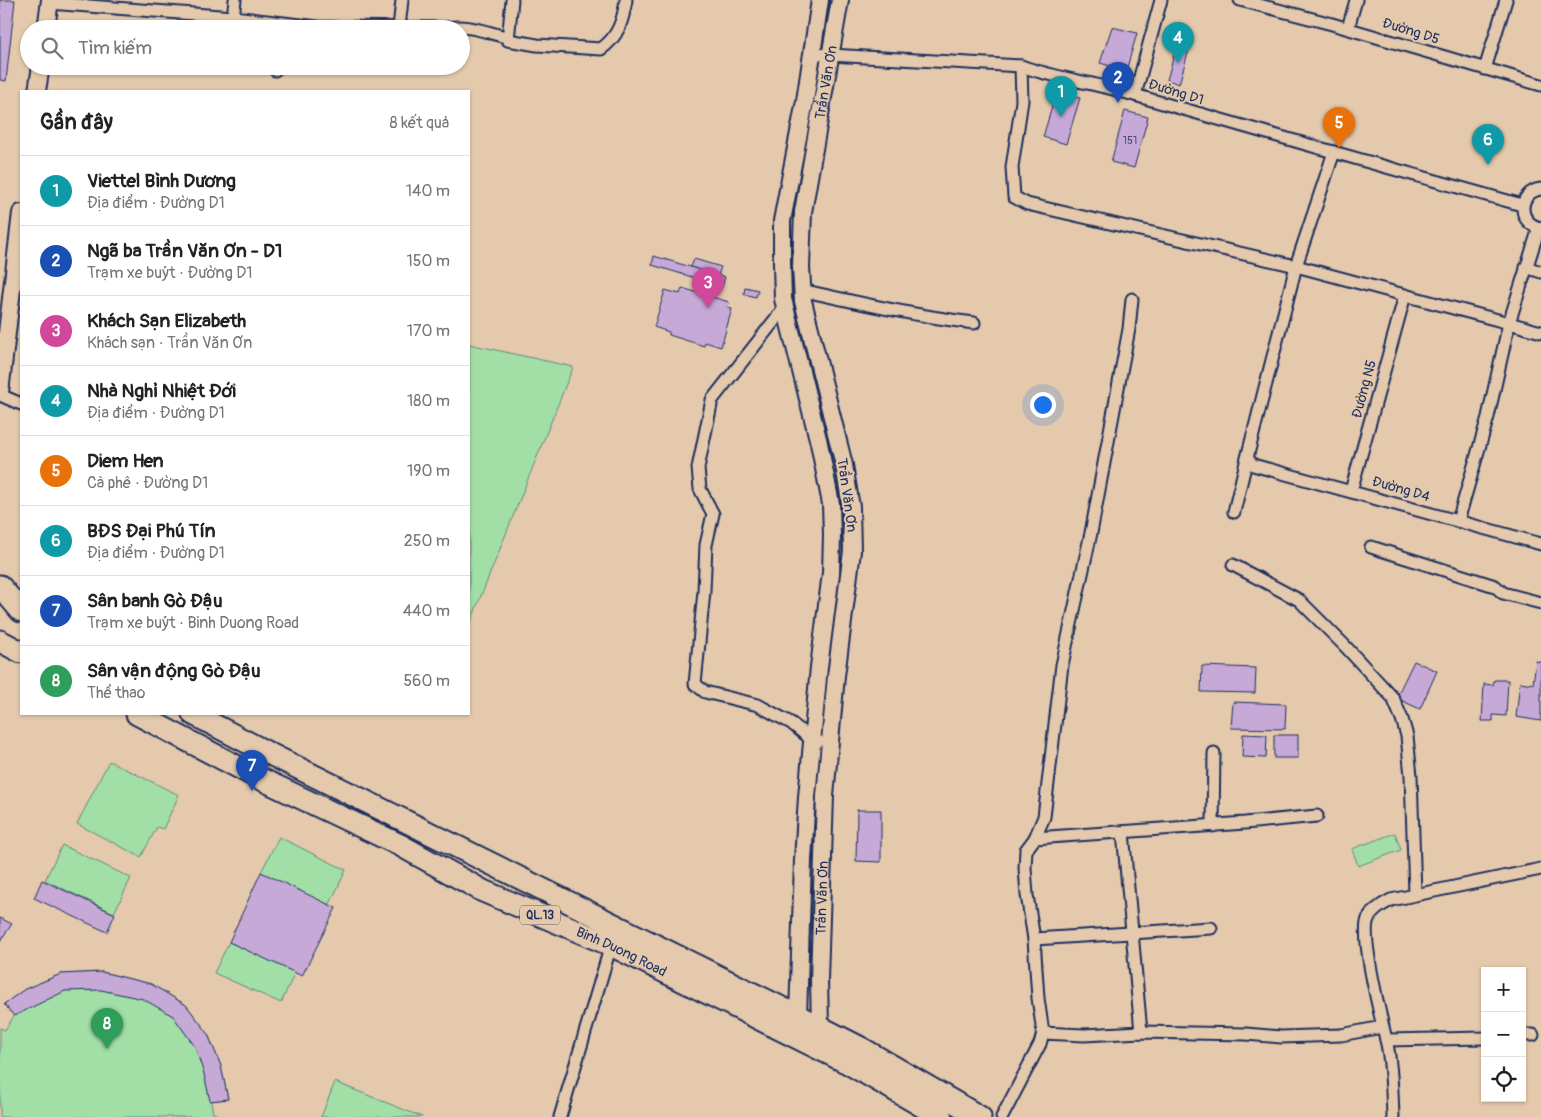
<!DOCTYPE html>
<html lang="vi">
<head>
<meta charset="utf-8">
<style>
  body { margin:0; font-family:Pangolin,sans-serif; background:#f2f2f2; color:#222 }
  .controls { position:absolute; right:15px; bottom:15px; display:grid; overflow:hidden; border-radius:0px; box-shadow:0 1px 4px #0004 }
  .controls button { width:45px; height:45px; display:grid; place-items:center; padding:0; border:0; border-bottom:1px solid #e0e0e0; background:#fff; color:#222; font:25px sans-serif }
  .you { position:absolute; left:1042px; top:404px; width:18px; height:18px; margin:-12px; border:4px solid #fff; border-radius:50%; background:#1a73e8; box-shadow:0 0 0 8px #1a73e833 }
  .badge { display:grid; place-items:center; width:32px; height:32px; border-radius:50%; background:#111827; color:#fff; font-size:16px; font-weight:700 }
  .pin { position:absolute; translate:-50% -41px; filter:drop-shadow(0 1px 2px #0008) }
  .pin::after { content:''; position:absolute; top:26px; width:18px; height:15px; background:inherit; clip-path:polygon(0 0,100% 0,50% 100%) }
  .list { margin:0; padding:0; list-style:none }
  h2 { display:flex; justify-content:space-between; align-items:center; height:65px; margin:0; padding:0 20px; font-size:21px }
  h2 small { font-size:16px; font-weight:400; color:#767676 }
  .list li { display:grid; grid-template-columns:32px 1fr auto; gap:15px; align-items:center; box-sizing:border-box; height:70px; padding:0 20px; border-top:1px solid #e0e0e0 }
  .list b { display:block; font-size:19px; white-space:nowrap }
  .list p { margin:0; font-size:16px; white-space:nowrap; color:#767676 }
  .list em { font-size:16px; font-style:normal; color:#767676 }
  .icon { flex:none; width:28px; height:28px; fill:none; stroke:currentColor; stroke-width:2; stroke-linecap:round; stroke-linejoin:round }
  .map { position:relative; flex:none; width:1541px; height:1117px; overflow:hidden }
  .search { position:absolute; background:#fff; box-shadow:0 1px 4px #0004; left:20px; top:20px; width:450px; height:55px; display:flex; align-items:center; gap:12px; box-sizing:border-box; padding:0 18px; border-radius:28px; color:#767676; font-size:19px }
  .panel { position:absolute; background:#fff; box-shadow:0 1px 4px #0004; left:20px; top:90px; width:450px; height:625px; border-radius:0px }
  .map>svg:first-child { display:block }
</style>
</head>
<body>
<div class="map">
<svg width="1541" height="1117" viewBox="0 0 1541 1117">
  <rect width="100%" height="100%" fill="#e5c9ac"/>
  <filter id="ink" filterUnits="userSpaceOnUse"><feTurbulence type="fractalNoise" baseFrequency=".02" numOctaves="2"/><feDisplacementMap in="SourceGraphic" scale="10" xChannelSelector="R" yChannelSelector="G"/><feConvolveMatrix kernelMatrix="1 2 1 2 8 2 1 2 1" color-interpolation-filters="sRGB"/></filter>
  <g filter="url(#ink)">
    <g fill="#a2dfa6" stroke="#5e8782">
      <polygon points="469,344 573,367 469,626"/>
      <polygon points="109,761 179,795 163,829 157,827 141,857 77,824"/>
      <polygon points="1395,833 1401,850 1358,866 1352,849"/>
      <polygon points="279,837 346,870 329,906 261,872"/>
      <polygon points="62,845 131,878 114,913 45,880"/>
      <polygon points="229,942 295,972 281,1003 214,973"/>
      <polygon points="102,972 151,984 186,1005 207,1032 221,1066 228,1099 211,1101 213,1113 223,1117 0,1117 0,1028 5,1030 14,1016 4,1004 25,989 61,974"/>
      <polygon points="335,1082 422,1117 321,1117"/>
    </g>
    <g fill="#c6a9d6" stroke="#1b2f5e">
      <polygon points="0,0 15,0 6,81 0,80"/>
      <polygon points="1112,27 1137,33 1126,71 1100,63"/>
      <polygon points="1177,44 1190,46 1179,84 1167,80"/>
      <polygon points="1056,93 1080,98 1066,144 1043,137"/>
      <polygon points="1125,111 1148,117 1134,168 1111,162"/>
      <polygon points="654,256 704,271 702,280 652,265"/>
      <polygon points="694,259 721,267 718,275 691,267"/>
      <polygon points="708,272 725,277 722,287 705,282"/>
      <polygon points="745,287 758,290 756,297 744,294"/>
      <polygon points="682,288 729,302 728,308 732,309 721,347 705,342 704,346 669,335 669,332 654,327 665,290 680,294"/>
      <polygon points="1414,661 1437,671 1420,709 1396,698"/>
      <polygon points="1536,661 1541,662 1541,721 1516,717 1520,682 1533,684"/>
      <polygon points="1202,666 1256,668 1255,693 1201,692"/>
      <polygon points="1494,680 1508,680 1506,716 1493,715 1493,721 1482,721 1484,684 1493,685"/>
      <polygon points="1233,702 1286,704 1285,729 1231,728"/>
      <polygon points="1243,734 1267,735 1266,758 1242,757"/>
      <rect x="1274" y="735" width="24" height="23"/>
      <polygon points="857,810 881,810 881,862 856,861"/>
      <polygon points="261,872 336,908 302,976 229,942"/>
      <polygon points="42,880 115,914 107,932 34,898"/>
      <polygon points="0,918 12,924 0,941"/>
      <polygon points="102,972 151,984 186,1005 207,1032 221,1066 228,1099 210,1101 204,1074 195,1047 173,1016 143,999 101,990 65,991 14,1016 4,1004 25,989 61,974"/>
    </g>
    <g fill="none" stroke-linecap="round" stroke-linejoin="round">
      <g stroke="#1b2f5e" stroke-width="15">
        <g id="street">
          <polyline points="1240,0 1332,24 1541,85"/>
          <path d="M49,3L233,17L318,27L447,28C466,24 487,32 506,37L508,40L537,45L601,49C618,37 623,21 626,0"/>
          <polyline points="233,17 235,0"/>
          <polyline points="399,28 402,0"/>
          <polyline points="1348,28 1356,0"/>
          <polyline points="508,40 512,0"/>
          <path d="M813,54L1021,66C1055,78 1090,82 1124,92C1257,131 1389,168 1522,205"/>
          <polyline points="1021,66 1022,101 1012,167 1014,197 1027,204 1296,266 1334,152"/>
          <polyline points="1485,69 1506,0"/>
          <polyline points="275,70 275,66"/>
          <polyline points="1135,95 1161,0"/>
          <path d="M1541,189C1517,192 1517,224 1541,228"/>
          <polyline points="1539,228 1509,323 1541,332"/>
          <polyline points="1526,267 1541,272"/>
          <path d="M801,290C859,303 916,316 974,323"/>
          <polyline points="785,307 712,400 698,468 700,489 713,514 706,545 704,591 695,684 705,692 758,705 791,723 812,740 818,741"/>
          <polyline points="0,395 21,404"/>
          <polyline points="1351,491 1405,295"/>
          <polyline points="1234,512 1247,458"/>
          <polyline points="1458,521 1488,417 1509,323 1296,266 1247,458 1253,465 1541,544"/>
          <polyline points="1371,547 1495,586 1503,593 1541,603"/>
          <polyline points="1233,565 1299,600 1345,646 1393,698 1402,719 1407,736 1411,776 1415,894"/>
          <polyline points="1213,826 1214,753"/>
          <polyline points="1123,832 1141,1032"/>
          <polyline points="1035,838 1245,823 1317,816"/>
          <polyline points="1034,939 1211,928"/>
          <polyline points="1043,1033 1038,998 1034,939 1027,895 1025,868 1026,850 1035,838 1044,817 1062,665 1091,533 1129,329 1132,299"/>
          <polyline points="1522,1035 1533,1035"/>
          <polyline points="1386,1040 1485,1038"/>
          <polyline points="560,1117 611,945"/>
          <polyline points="1002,1117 1040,1044 1043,1033 1084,1035 1141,1032 1246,1034 1281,1037 1341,1035 1382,1027"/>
          <path d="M1393,1117C1392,1093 1392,1068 1387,1044C1382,1021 1360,938 1368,919C1373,910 1383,904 1391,900L1541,869"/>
        </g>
      </g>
      <g stroke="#1b2f5e" stroke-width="20">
        <g id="secondary">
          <polyline points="46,29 50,0"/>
          <polyline points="37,91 41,66"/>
          <polyline points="0,392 21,213"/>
          <polyline points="798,1016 803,860 807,797 819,667 831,573 832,535 831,504 819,443 783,299 782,264 782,221 805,101 820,0"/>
          <path id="s1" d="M820,1027L819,979L825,796L836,676L852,551L851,507L844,465L803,301L801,267L803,212L840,0"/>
        </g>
      </g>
      <g stroke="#1b2f5e" stroke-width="25">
        <g id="highway">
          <polyline points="0,586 21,611"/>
          <polyline points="0,641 21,652"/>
          <path id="s2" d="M137,714L257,777L400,845L483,891L611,945L846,1062L941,1117"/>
          <polyline points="193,714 270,754 798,1016 863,1049 980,1117"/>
        </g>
      </g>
      <use href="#street" stroke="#e5c9ac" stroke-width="11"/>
      <use href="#secondary" stroke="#e5c9ac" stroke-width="16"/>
      <use href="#highway" stroke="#e5c9ac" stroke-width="21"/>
    </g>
  </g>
  <g text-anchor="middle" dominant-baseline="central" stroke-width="4" stroke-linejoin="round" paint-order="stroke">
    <g font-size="11" fill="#464e7c">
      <text x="1130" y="140">151</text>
    </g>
    <rect fill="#e5c9ac" stroke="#585d75" stroke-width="1" x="520" y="905.5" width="40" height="19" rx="4"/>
    <g font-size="12" font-weight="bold" fill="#1b2f5e">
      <text x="540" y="915">QL.13</text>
    </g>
    <g font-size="14" fill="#1b2f5e" stroke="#e5c9ac">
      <text transform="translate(1411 31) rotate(17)">Đường D5</text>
      <text stroke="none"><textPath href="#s1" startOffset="954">Trần Văn Ơn</textPath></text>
      <text transform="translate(1176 92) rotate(17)">Đường D1</text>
      <text transform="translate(1364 389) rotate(-75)">Đường N5</text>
      <text transform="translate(1401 489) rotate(16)">Đường D4</text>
      <text transform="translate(847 495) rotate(82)">Trần Văn Ơn</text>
      <text stroke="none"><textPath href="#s1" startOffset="129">Trần Văn Ơn</textPath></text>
      <text stroke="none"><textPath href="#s2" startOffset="540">Binh Duong Road</textPath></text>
    </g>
  </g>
</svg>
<div class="controls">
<button>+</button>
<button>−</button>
<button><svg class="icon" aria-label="locate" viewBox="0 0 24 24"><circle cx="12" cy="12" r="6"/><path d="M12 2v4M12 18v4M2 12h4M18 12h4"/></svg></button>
</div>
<div class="you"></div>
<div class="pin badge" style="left:1061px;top:117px;background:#0f9aa8">1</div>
<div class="pin badge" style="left:1118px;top:103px;background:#1a4fb4">2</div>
<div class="pin badge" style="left:708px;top:308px;background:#d1479c">3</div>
<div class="pin badge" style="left:1178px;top:63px;background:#0f9aa8">4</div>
<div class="pin badge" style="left:1339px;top:148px;background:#e8710a">5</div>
<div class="pin badge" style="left:1488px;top:165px;background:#0f9aa8">6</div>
<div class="pin badge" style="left:252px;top:791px;background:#1a4fb4">7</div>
<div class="pin badge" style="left:107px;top:1049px;background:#2e9e5b">8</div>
<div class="search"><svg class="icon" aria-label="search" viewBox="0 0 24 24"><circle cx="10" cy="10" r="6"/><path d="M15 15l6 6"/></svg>Tìm kiếm</div>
<section class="panel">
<h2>Gần đây<small>8 kết quả</small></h2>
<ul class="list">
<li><span class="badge" style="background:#0f9aa8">1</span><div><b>Viettel Bình Dương</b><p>Địa điểm · Đường D1</p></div><em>140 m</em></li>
<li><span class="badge" style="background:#1a4fb4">2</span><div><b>Ngã ba Trần Văn Ơn - D1</b><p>Trạm xe buýt · Đường D1</p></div><em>150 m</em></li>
<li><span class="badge" style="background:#d1479c">3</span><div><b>Khách Sạn Elizabeth</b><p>Khách sạn · Trần Văn Ơn</p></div><em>170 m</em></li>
<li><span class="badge" style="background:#0f9aa8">4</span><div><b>Nhà Nghỉ Nhiệt Đới</b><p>Địa điểm · Đường D1</p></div><em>180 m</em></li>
<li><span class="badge" style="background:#e8710a">5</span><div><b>Diem Hen</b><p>Cà phê · Đường D1</p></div><em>190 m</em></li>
<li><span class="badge" style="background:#0f9aa8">6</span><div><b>BĐS Đại Phú Tín</b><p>Địa điểm · Đường D1</p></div><em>250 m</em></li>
<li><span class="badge" style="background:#1a4fb4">7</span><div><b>Sân banh Gò Đậu</b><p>Trạm xe buýt · Binh Duong Road</p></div><em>440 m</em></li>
<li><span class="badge" style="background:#2e9e5b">8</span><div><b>Sân vận động Gò Đậu</b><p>Thể thao</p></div><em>560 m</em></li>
</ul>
</section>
</div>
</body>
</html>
